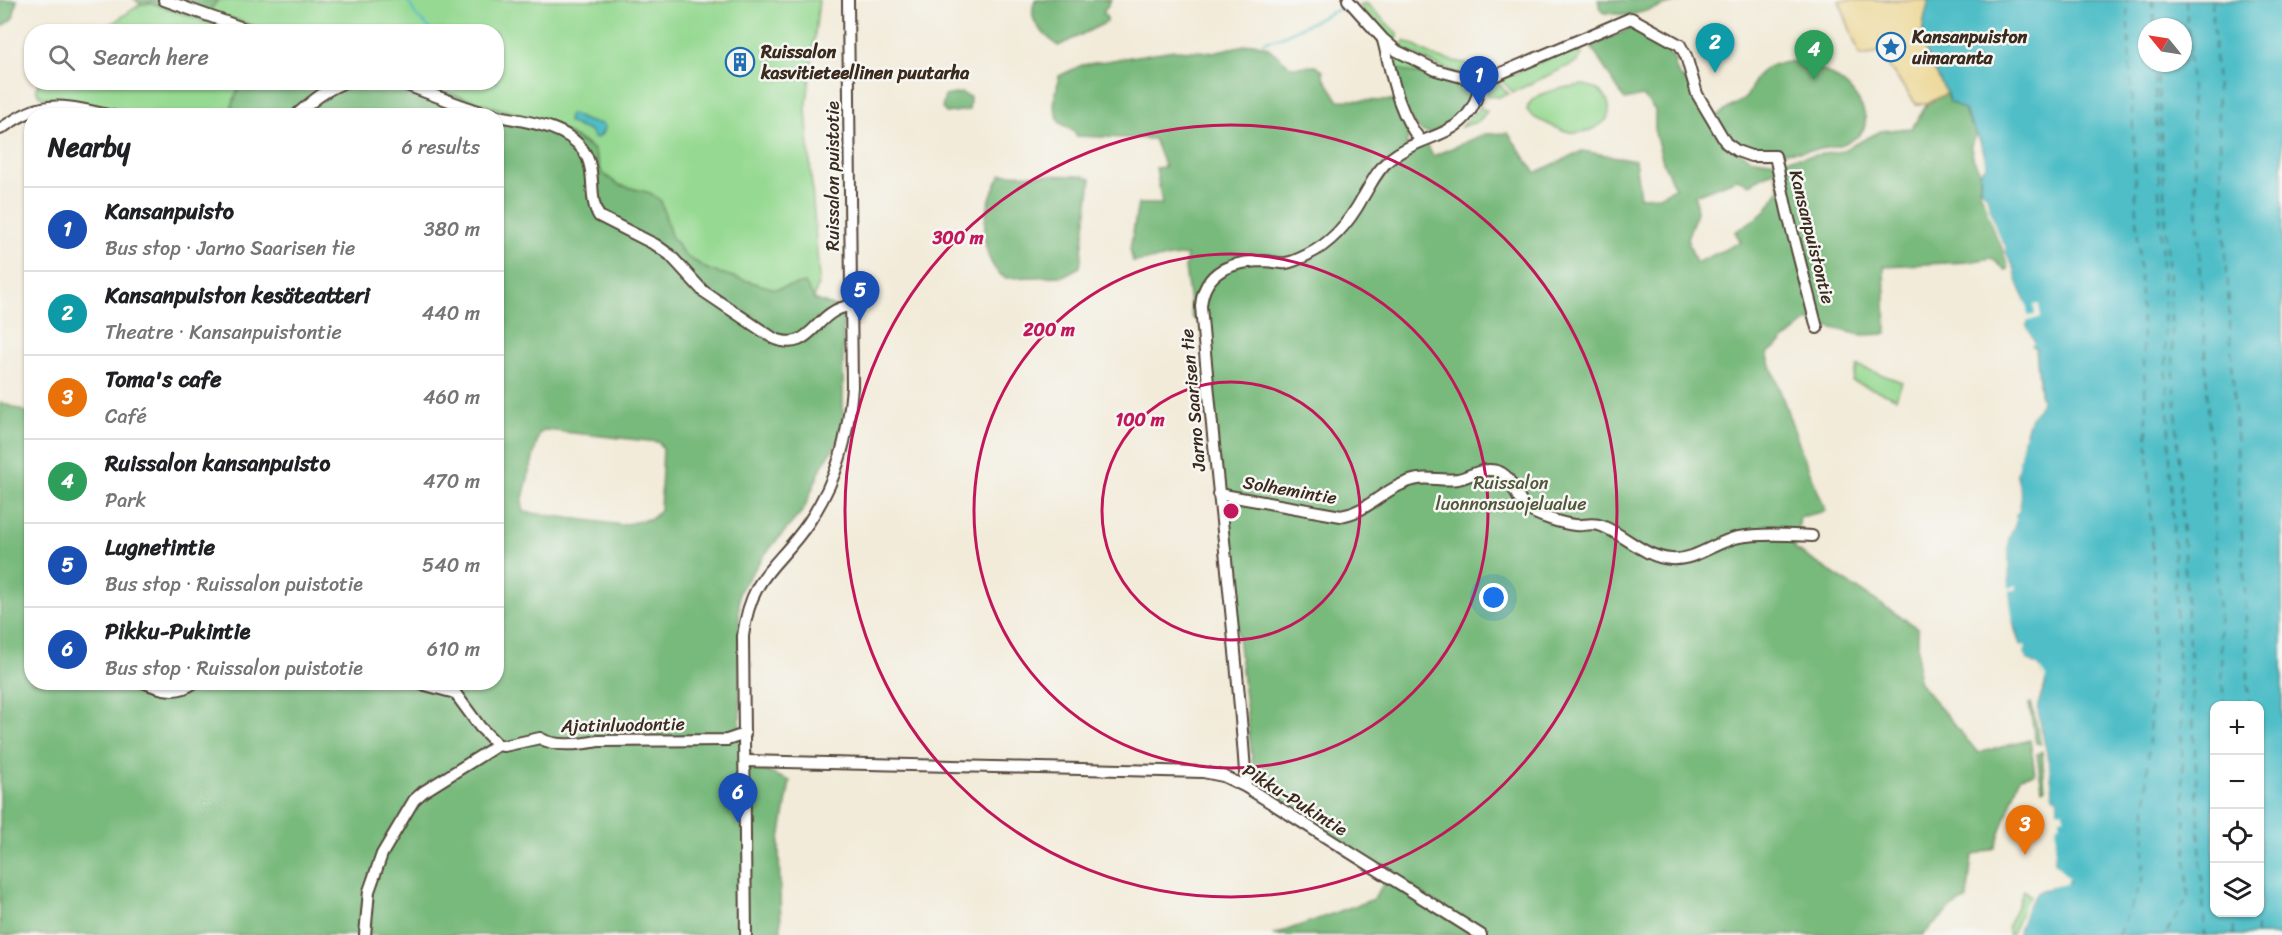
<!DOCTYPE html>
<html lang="en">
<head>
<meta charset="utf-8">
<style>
  body { margin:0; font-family:Sriracha,sans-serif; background:#f2f2f2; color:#202124 }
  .controls { position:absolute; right:18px; bottom:18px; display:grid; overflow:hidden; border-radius:12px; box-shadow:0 2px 4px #0004 }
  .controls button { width:54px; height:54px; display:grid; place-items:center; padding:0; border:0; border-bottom:2px solid #e0e0e0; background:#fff; color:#202124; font:30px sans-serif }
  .compass { position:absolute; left:2138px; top:18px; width:54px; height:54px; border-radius:50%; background:#fff; box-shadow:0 2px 4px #0004; rotate:300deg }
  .you { position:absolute; left:1494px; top:598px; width:21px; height:21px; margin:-15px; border:4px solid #fff; border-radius:50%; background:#1a73e8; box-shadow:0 0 0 9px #1a73e833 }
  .badge { display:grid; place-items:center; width:39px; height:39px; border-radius:50%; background:#7c3aed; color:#fff; font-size:20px; font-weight:700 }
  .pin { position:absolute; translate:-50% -50px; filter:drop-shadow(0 2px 3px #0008) }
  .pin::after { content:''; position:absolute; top:32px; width:21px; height:18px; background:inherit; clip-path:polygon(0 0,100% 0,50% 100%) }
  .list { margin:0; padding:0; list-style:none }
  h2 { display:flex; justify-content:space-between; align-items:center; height:78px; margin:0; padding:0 24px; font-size:26px }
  h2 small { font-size:20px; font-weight:400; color:#757577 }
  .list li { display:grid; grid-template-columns:39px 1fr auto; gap:18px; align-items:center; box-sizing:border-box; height:84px; padding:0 24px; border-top:2px solid #e0e0e0 }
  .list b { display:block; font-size:22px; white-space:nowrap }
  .list p { margin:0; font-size:20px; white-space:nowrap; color:#757577 }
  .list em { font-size:20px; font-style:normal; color:#757577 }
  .icon { flex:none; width:33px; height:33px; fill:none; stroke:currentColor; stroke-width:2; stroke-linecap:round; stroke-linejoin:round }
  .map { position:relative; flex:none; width:2282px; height:935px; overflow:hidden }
  .search { position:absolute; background:#fff; box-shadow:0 2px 4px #0004; left:24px; top:24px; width:480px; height:66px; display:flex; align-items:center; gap:15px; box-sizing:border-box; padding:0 21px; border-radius:24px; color:#757577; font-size:22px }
  .panel { position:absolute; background:#fff; box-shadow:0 2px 4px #0004; left:24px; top:108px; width:480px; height:582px; border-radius:24px }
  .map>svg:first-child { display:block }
</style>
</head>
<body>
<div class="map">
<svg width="2282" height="935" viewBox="0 0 2282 935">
  <rect width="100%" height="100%" fill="#f6f6f2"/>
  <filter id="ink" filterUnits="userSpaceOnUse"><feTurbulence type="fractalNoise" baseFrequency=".0167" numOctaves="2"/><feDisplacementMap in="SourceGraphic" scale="12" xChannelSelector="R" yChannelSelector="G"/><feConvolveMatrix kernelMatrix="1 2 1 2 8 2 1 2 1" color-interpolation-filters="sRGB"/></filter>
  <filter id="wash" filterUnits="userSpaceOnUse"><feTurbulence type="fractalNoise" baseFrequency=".008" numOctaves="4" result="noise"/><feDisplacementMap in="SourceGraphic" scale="24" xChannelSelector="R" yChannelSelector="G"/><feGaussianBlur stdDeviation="1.35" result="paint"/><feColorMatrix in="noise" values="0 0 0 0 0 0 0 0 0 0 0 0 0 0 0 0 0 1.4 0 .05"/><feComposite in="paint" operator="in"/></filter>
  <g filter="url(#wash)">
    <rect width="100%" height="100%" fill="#f2ebd9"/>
    <g fill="#96d992" stroke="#688258" stroke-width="1.5">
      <polygon points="218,0 687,0 722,2 728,0 819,0 806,110 819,279 814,299 805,283 775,289 709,270 686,256 671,236 661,201 650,193 619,185 602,173 594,150 585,143 555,126 417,83 496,82 496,32 270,31 208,11"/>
      <polygon points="151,3 235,31 99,32 141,4"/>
      <polygon points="1366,3 1398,34 1398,38 1392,42 1359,6"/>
      <path d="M1405,41L1435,57L1483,67L1487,70L1488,76H1485L1484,73L1480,74V76C1450,75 1425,59 1398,46Z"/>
      <polygon points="1574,46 1578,48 1582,54 1577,62 1513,92 1501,80"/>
      <polygon points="1393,53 1414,66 1463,82 1472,95 1466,89 1398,70 1397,76 1392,55"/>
      <polygon points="1496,81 1509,94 1499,97 1489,96 1485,91 1486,89 1489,91 1491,88 1489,85"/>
      <polygon points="39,82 240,83 229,116 148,115 41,97 36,90"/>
      <path d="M1584,85C1602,88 1614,101 1607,119C1588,138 1568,135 1546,123C1539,120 1531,117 1527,110C1529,91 1569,87 1584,85Z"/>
      <polygon points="1480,107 1487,111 1479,121 1461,127 1474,112 1477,113"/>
      <polygon points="1858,366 1902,382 1896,398 1852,381"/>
      <polygon points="2024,890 2030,896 2011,935 2009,935 2008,926"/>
    </g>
    <g fill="#78b97c" stroke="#5a724d" stroke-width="1.5" fill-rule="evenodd">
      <polygon points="0,0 17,0 13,18 0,28"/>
      <polygon points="135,0 218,0 209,11 270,31 235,31 151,3 141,4"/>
      <path d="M1035,0H1111L1103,13L1107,18V22L1058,46C1043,33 1026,22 1035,0Z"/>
      <path d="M1598,0H1684L1628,16C1620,13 1612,15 1602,12Z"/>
      <path d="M1633,27L1672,56L1675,61L1674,65L1680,77L1685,79L1691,86L1718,136L1749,158L1769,161L1839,152L1881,131L1912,128L1927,104L1947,93L1950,102L1964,108L1966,117L1977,134L1971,145L1972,156L1980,172V194L1985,199L1995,235L2001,244L2004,256L2010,268L2006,270L1991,258L1968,262L1884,266L1886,334L1861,335L1813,323L1809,320L1767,354L1803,455L1826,511L1800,517L1795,549L1918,628V681L1978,753L2030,740L2035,774L2020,777L1995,848L1972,856L1967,899L1950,909L1923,935H1488L1263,796L1255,785L1202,320H1195L1192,317L1185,268L1187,255L1133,262L1130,249L1138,204H1162L1156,168L1165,167L1154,139L1076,136V133L1059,122L1054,105L1059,76L1082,65L1174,50L1213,52L1254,43L1267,47L1291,67L1316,66L1323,71V76L1338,100L1395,101L1401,121L1409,135L1406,146L1427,145L1433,156L1485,134L1508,133L1535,172H1537L1582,151L1635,160L1640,197L1659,196L1675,188L1663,162L1655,133V110L1643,96L1625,100L1591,47ZM1775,170L1780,189L1765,212L1735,232L1741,242L1696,263L1687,238L1697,212L1695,195L1737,179L1750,184Z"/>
      <path d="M1808,60C1822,72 1842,78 1853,93C1898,151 1808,151 1774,152L1768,155L1734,147L1714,120C1723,109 1735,106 1745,98C1750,94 1751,86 1754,81C1765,60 1788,63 1808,60Z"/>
      <path d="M1398,69L1462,86L1472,95C1471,112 1441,138 1424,132C1408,127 1395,84 1398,69Z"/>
      <path d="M240,83H417L555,126L594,150L602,173L619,185L650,193L661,201L671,236L684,255L709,270L775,289L805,283L814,299L843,310V415L839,439L822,466L804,509L765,554L739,592L740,731L758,768L790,781L779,845L781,935H0V402L31,414L32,682H496V116L229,115ZM545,430L658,442L663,449L660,510L653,518L622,525L524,512L522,502L539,434Z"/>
      <polygon points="961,93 970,97 969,110 946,113 942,108 945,96"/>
      <path d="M1002,174L1083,176L1091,179L1080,267L1063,276L1005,278C974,258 983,200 1002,174Z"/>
      <polygon points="2031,703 2042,744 2036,743 2029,704"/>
      <polygon points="2042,751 2045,789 2042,789 2037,754"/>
      <polygon points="1386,880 1475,935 1273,935 1374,899"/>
    </g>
    <polygon fill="#eeda9e" stroke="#94825e" stroke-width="1.5" points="1839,0 1929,0 1923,32 1947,93 1927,104 1916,104 1879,53 1860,56"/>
    <g fill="#50bec7" stroke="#467472" stroke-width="1.5" fill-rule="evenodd">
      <path d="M1929,0H2282V935H2017L2027,906L2037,892L2069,881C2065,873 2059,870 2054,862L2057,799L2053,797L2049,766L2037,706L2046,683L2038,666L2028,661L2023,652L2026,648L2020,646L2011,616L2009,591L2008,539L2015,524V516L2019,510L2021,496L2016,475L2021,447L2030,419L2041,402L2036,349L2032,345L2034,341L2027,329L2024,297L2016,279L2014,268L2006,254L2005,245L1997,233L1986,195L1981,190L1980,172L1986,166C1986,153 1981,141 1974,129C1971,122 1966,119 1966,111L1950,102C1943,81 1927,63 1923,42C1921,28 1926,13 1929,0ZM2147,27H2183V63H2147ZM2214,706H2260V912H2214Z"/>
      <path d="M572,114L586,121L602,124L605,127C603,132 601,138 594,138L591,132L568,122L569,116Z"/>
    </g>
    <g fill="#f2ebd9">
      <polygon points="1981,190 1986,195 1997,232 2005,245 2006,254 2014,269 2016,279 2027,306 2027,316 2035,315 2034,305 2039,304 2041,318 2028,320 2026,325 2034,342 2032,345 2024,330 2024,306 2013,280 2002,246 1995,234"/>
      <polygon points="2041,398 2041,402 2030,419 2025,432 2016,475 2021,496 2019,510 2015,516 2015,524 2008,539 2009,588 2016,585 2016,589 2009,591 2014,632 2020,646 2025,645 2026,648 2024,653 2028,661 2038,666 2046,677 2037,706 2039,720 2049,766 2053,797 2057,799 2057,810 2064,811 2064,818 2060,817 2060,824 2057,825 2054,862 2069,878 2066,884 2043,889 2037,892 2027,906 2017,935 2014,935 2024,905 2034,891 2043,886 2066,879 2055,870 2051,862 2055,824 2054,801 2050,797 2046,767 2034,707 2043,678 2040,672 2030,667 2021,652 2022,649 2019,649 2011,633 2006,594 2005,539 2019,498 2013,479 2013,470 2018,446 2027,418"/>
    </g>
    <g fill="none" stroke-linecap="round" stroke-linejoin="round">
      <g stroke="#50bec7" stroke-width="2">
        <polyline points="407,0 418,18 434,32"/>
        <polyline points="1263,42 1281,37 1345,6"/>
        <polyline points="495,82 496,83"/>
      </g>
      <g stroke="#425e59" stroke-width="1.5" stroke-dasharray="8 6" stroke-linecap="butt">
        <polyline points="2152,0 2153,27"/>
        <polyline points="2153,0 2155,27"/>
        <polyline points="2186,0 2224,706"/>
        <polyline points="2212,0 2245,594 2249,706"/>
        <polyline points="2154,63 2188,898 2165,935"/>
        <polyline points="2157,63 2205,935"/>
        <polyline points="2233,912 2234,935"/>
        <polyline points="2255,912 2256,935"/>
        <polyline points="2118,935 2143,880 2155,601 2127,0"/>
      </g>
    </g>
  </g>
  <g filter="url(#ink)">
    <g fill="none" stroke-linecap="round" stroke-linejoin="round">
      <g stroke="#56473a" stroke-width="14">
        <g id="minor">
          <polyline points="164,0 254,32"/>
          <polyline points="1348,0 1383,39 1397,51 1436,70 1480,82 1631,18 1680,45 1686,56 1697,94 1726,143 1737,151 1751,156 1775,156 1787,211 1817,328"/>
          <path d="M1383,40C1392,75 1397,112 1421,141"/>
          <path d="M398,82C426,92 453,103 481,112C512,121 563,121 583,150C598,171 587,197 599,216L656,245L670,255L703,291L773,338C812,355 814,310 850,306"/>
          <path d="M295,116C311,102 326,89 346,82"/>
          <path d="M0,129C13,121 27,111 42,108C65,103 92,112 113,116"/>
          <path d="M1218,494L1341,516C1367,511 1378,495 1400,485C1424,473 1435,482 1458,479C1468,477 1479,470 1488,470C1515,469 1511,497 1528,509C1537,516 1564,524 1575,525C1585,526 1592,522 1602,526C1625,535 1644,557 1671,559C1696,561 1716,541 1739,537C1763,533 1789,535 1812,536"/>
          <path d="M143,682C161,690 178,695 195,682"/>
          <polyline points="381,682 382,682"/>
          <polyline points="414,682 455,693 480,727 498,745"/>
          <polyline points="745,761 1203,772 1223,776 1246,787 1481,935"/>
          <path d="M1246,787C1236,626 1214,467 1201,306C1204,270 1232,262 1263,261C1271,261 1279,264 1286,263C1293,262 1301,258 1307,255C1332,243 1350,221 1363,197C1371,184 1377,170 1389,160C1424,130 1472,141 1480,82"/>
          <path d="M365,935L369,891L382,854L414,800L423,792L498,745L504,746L540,738C555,748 582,744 598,741L727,740L745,734"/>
          <path d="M746,935L743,636C751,573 778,568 809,522C838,478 848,439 852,387L848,0"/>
        </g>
      </g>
      <use href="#minor" stroke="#fff" stroke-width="10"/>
    </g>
  </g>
  <g fill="none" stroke="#c2185b" stroke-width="3">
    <circle cx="1231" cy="511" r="129"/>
    <circle cx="1231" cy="511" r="257"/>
    <circle cx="1231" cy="511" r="386"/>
  </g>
  <defs>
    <g id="sight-ring" transform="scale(1.5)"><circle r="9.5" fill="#f6f6f2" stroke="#1f6fb2" stroke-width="1.5"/><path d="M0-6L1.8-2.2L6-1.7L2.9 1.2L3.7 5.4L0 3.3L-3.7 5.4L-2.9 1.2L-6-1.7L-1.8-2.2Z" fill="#1f6fb2"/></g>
    <g id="building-ring" transform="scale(1.5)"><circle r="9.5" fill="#f6f6f2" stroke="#1f6fb2" stroke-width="1.5"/><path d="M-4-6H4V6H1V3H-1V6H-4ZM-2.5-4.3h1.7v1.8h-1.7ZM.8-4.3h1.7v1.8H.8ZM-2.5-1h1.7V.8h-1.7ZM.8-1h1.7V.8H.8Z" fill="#1f6fb2"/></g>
  </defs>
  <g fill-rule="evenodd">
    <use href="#sight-ring" x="1891" y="47"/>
    <use href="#building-ring" x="740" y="62"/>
  </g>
  <g text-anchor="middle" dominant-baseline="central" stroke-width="5" stroke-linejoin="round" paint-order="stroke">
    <g font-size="18" font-weight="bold" fill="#3b2a1e" stroke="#f6f6f2" text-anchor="start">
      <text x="1912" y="37">Kansanpuiston<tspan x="1912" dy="21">uimaranta</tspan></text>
      <text x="761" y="52">Ruissalon<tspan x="761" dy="21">kasvitieteellinen puutarha</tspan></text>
    </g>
    <g font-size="18" fill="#3b2a1e" stroke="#f6f6f2">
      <text transform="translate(833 176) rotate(-90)">Ruissalon puistotie</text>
      <text transform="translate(1812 237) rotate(76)">Kansanpuistontie</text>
      <text transform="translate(1193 400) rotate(-95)">Jarno Saarisen tie</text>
      <text transform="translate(1290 490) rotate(10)">Solhemintie</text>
      <text transform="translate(623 725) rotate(-1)">Ajatinluodontie</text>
      <text transform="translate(1295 800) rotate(32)">Pikku-Pukintie</text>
    </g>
    <g font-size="18" fill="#52563b" stroke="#f6f6f2">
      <text x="1511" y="483">Ruissalon<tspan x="1511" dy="21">luonnonsuojelualue</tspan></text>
    </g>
  </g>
  <circle cx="1231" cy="511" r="9" fill="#c2185b" stroke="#f6f6f2" stroke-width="3"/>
  <g font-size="18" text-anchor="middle" font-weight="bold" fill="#c2185b" stroke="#f6f6f2" stroke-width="5" stroke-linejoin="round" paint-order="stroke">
    <text x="958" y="244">300 m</text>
    <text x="1049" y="336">200 m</text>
    <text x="1140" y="426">100 m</text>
  </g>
</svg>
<div class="controls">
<button>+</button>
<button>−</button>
<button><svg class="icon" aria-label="locate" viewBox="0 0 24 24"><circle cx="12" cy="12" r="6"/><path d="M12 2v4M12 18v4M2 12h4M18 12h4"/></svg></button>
<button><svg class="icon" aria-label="layers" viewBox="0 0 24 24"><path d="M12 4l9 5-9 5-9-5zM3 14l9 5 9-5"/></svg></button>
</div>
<svg class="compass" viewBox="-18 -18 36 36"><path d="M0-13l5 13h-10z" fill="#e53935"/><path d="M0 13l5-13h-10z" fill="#757577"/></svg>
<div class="you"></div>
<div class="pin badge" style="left:1479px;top:106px;background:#1a4fb4">1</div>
<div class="pin badge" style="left:1715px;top:73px;background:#0f9aa8">2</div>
<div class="pin badge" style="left:2025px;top:855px;background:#e8710a">3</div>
<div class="pin badge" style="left:1814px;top:80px;background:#2e9e5b">4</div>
<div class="pin badge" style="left:860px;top:321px;background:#1a4fb4">5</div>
<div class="pin badge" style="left:738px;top:823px;background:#1a4fb4">6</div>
<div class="search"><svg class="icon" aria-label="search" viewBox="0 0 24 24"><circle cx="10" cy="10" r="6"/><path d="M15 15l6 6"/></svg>Search here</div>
<section class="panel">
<h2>Nearby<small>6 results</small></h2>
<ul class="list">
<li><span class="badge" style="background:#1a4fb4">1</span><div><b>Kansanpuisto</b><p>Bus stop · Jarno Saarisen tie</p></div><em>380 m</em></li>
<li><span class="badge" style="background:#0f9aa8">2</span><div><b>Kansanpuiston kesäteatteri</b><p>Theatre · Kansanpuistontie</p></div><em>440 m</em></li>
<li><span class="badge" style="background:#e8710a">3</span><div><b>Toma's cafe</b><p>Café</p></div><em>460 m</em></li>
<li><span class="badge" style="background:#2e9e5b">4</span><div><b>Ruissalon kansanpuisto</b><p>Park</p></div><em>470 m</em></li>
<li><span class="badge" style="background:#1a4fb4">5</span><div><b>Lugnetintie</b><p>Bus stop · Ruissalon puistotie</p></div><em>540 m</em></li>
<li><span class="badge" style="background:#1a4fb4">6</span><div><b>Pikku-Pukintie</b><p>Bus stop · Ruissalon puistotie</p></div><em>610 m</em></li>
</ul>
</section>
</div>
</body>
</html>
